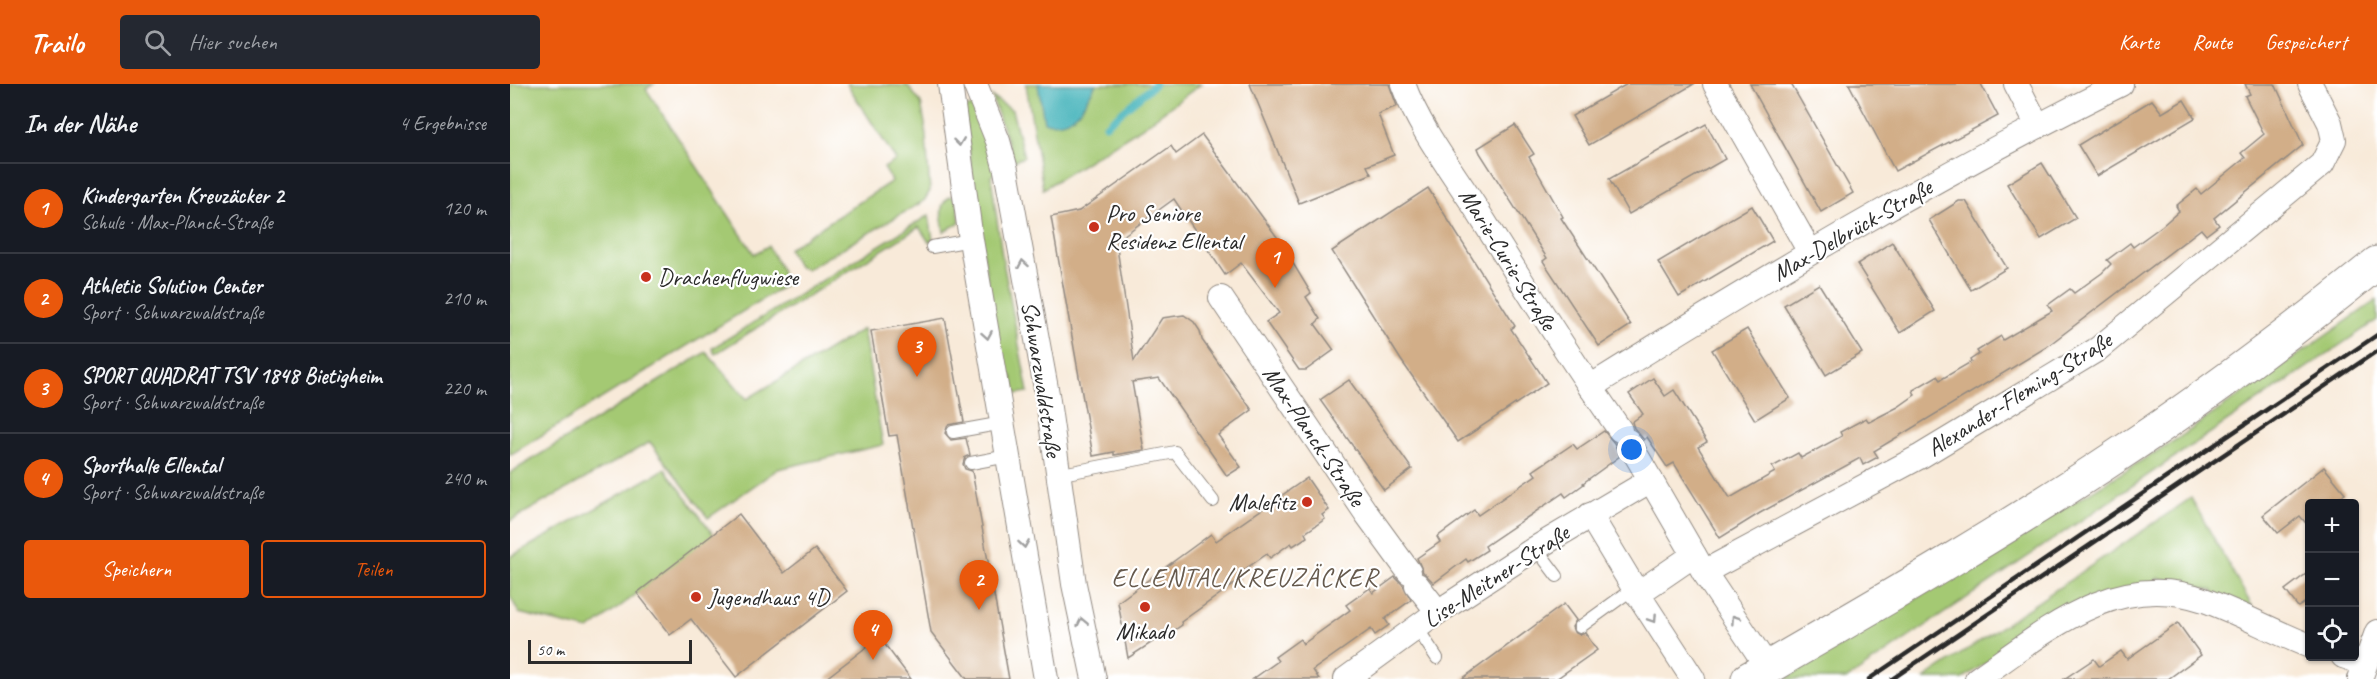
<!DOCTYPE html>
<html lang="de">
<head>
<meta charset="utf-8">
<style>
  body { margin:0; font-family:Caveat,sans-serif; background:#242831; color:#f1f3f6 }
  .controls { position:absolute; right:18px; bottom:18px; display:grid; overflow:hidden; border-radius:6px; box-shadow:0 2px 4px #0004 }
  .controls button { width:54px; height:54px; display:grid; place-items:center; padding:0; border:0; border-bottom:2px solid #363941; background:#171b24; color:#f1f3f6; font:30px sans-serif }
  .scale { position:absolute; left:18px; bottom:15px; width:164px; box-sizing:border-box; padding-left:6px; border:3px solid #2b2b2b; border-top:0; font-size:16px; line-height:21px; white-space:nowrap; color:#2b2b2b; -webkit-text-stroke:4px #fff; paint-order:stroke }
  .you { position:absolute; left:1122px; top:366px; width:21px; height:21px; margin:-15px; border:4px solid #fff; border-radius:50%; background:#1a73e8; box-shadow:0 0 0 9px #1a73e833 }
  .badge { display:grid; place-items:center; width:39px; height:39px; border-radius:50%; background:#ea580c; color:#fff; font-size:20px; font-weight:700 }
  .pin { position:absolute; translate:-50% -50px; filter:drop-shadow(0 2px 3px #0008) }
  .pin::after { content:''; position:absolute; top:32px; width:21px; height:18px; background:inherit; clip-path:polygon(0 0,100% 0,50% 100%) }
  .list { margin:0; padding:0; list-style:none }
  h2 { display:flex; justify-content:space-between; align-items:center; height:78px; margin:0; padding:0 24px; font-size:26px }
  h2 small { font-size:20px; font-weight:400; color:#9ea1a6 }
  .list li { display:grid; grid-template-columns:39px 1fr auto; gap:18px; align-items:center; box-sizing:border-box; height:90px; padding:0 24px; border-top:2px solid #363941 }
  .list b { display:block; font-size:22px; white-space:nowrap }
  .list p { margin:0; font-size:20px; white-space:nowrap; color:#9ea1a6 }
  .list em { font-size:20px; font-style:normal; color:#9ea1a6 }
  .actions { display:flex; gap:12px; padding:18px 24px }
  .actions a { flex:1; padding:14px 0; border:2px solid #ea580c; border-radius:6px; text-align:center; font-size:21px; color:#ea580c }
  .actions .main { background:#ea580c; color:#fff }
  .icon { flex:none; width:33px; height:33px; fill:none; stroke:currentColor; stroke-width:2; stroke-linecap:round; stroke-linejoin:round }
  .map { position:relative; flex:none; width:1867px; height:595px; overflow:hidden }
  header { display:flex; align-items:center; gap:36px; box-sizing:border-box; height:84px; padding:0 30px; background:#ea580c; color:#fff }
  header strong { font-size:28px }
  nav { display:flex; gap:33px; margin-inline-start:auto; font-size:21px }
  .search { width:420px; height:54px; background:#242831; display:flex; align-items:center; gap:15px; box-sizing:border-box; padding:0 21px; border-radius:6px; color:#9ea1a6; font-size:22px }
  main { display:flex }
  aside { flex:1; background:#171b24 }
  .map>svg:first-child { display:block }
</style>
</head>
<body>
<header>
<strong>Trailo</strong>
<div class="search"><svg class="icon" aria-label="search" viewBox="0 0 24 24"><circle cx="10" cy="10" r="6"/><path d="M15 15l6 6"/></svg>Hier suchen</div>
<nav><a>Karte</a><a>Route</a><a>Gespeichert</a></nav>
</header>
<main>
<aside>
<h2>In der Nähe<small>4 Ergebnisse</small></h2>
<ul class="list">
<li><span class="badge">1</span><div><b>Kindergarten Kreuzäcker 2</b><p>Schule · Max-Planck-Straße</p></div><em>120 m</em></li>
<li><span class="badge">2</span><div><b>Athletic Solution Center</b><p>Sport · Schwarzwaldstraße</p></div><em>210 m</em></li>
<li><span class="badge">3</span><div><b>SPORT QUADRAT TSV 1848 Bietigheim</b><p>Sport · Schwarzwaldstraße</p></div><em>220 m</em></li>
<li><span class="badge">4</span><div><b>Sporthalle Ellental</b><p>Sport · Schwarzwaldstraße</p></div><em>240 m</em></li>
</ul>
<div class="actions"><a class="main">Speichern</a><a>Teilen</a></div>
</aside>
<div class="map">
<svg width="1867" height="595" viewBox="0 0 1867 595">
  <rect width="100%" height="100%" fill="#fff"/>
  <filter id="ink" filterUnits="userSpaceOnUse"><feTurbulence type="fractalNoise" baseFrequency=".0167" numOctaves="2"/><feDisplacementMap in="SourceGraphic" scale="12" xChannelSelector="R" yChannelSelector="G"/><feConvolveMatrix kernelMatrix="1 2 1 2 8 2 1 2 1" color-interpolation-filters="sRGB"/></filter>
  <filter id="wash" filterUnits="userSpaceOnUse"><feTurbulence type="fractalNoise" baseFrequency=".008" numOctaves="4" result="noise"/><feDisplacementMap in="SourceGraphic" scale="24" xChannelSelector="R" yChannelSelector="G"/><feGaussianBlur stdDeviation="1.35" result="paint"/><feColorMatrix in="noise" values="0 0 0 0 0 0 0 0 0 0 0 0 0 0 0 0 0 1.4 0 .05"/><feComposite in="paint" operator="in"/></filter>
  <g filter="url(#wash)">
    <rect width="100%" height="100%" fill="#f8ead9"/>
    <g fill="#a4c973" stroke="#687a4f" stroke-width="1.5">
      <polygon points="0,0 144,0 136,5 244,170 258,162 271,185 274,202 0,371"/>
      <polygon points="337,0 398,2 411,19 415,40 420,107 414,117 297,185 289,183 278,165 382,97 374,84 386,76"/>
      <polygon points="516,0 691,0 634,42 533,105"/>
      <polygon points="482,13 502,26 514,73 504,77"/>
      <polygon points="468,20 487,87 481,92 492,172 518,308 506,310 502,292 491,294 453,25"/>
      <path d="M441,112L447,114L450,138L434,148C432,134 427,120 441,112Z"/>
      <polygon points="419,131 423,156 419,158 409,143 205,270 202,264"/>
      <polygon points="1867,216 1867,236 1337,595 1275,595 1667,355"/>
      <polygon points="353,245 373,361 268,385 198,434 140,358 0,437 0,389 196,268 237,315"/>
      <polygon points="155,385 204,451 79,546 9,529 0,512 0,473"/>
      <polygon points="1681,414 1742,522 1710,517 1703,506 1648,494 1641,500 1549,529 1452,595 1414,595"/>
    </g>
    <path fill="#42b2ba" stroke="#366e72" stroke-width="1.5" d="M528,0H586C572,23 566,43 534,38Z"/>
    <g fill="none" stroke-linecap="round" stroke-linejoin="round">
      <polyline stroke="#42b2ba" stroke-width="7" points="596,41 645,0"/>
    </g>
    <g id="blocks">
      <g fill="#d2ae88">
        <polygon points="740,0 879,0 887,22 868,30 884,71 857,82 861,90 789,119"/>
        <polygon points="1117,0 1184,0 1079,61 1062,32"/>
        <polygon points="1240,0 1281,0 1343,109 1311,128"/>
        <polygon points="1339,0 1471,0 1488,32 1385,87"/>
        <polygon points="1735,0 1765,0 1793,61 1704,134 1709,141 1696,151 1691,145 1535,264 1364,367 1368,373 1353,381 1350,374 1250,429 1210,454 1164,379 1157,383 1137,353 1134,356 1124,344 1122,338 1133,330 1119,310 1143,294 1155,312 1164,306 1197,358 1188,363 1220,414 1265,388 1262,383 1288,369 1291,374 1332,352 1330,348 1356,334 1359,338 1388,323 1405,311 1403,306 1427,292 1430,296 1461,278 1460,276 1469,270 1467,267 1491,252 1493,256 1542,227 1538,221 1560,205 1564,209 1592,189 1601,180 1597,176 1620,159 1623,163 1652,142 1669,127 1666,122 1687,105 1691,110 1735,74 1731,69 1754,50 1735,12 1740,10"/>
        <polygon points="1642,16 1652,29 1674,16 1685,34 1587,92 1568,61"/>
        <polygon points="1196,40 1215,75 1119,130 1099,95"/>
        <polygon points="1005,41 1024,70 1019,73 1053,133 1051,134 1121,241 1089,262 1033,177 1037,174 970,69 968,64"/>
        <polygon points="692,51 767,153 801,209 796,213 810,235 805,240 824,266 796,286 789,286 756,238 769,229 731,179 715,191 664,115 606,157 624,277 652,234 674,231 684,238 690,247 692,256 742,326 708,351 731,383 717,392 649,294 622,298 634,366 604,371 604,368 583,372 541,133 569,127 661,62 666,70"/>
        <polygon points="1532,79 1566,134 1531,155 1497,100"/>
        <polygon points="918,104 1005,242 1001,245 1037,299 948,358 891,276 822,167"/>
        <polygon points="1449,117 1456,117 1497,184 1461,206 1419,136"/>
        <polygon points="1242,122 1263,157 1169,213 1148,178"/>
        <polygon points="1382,158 1425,227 1390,249 1347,180"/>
        <polygon points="1309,200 1352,269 1316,291 1274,221"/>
        <polygon points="435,234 454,338 438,341 435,349 441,356 456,354 460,371 455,373 453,380 455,385 462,387 499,595 457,595 421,548 387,351 379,352 361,247"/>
        <polygon points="1237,245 1280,314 1245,336 1202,266"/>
        <polygon points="839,296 902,385 874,406 810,316"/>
        <polygon points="1094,347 1104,359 1110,372 1073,399 1074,400 1056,413 1053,409 975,462 977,466 958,478 956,475 924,499 913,488 907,474 930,458 927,453 964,426 968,431 1026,391 1023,387 1063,360 1067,365"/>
        <polygon points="1814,383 1835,409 1821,420 1800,420 1800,444 1790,432 1768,449 1753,431"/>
        <polygon points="797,394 819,426 812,431 815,435 795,449 797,453 783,462 781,459 760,474 757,470 728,490 731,495 671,538 672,541 649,557 647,555 618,574 608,518 701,450 706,457"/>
        <polygon points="229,430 274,489 305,465 337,507 226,593 181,535 160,551 127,509"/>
        <polygon points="1800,487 1800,515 1788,523 1775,506"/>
        <polygon points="885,493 893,501 901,516 875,535 879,541 865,551 861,545 803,586 809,595 743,595 768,577 765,573 790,555 793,560 840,526 836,521 860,504 863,509"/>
        <polygon points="1054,520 1066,536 1062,543 1064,548 1070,551 1075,549 1087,566 1046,595 952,595"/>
        <polygon points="1668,539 1691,571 1658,595 1554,595 1584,575 1589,582 1611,567 1617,575"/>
        <polygon points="363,558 373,558 401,595 315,595"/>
      </g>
    </g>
  </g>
  <g filter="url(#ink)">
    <use href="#blocks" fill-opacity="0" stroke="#928a82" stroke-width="1.5"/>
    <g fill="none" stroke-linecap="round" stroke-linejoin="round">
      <g stroke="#928a82" stroke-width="14">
        <g id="service">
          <polyline points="422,163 461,156"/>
          <polyline points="443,348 493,339"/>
          <polyline points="461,379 498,372"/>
          <polyline points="547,391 665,368 703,417"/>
          <polyline points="1026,464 1047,492"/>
          <polyline points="1070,543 1124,504"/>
          <polyline points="907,544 927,574"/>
        </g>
      </g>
      <g stroke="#928a82" stroke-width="26">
        <g id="minor">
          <polyline points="440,0 461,156 536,595"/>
          <polyline points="465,0 488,57 496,86 537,310 564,500 584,595"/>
          <path d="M893,0C909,44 940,84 965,123C1012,198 1059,273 1110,346"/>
          <polyline points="1205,0 1300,168"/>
          <polyline points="1506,0 1528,42"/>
          <polyline points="711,214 856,429 899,488"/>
          <path d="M1080,303C1253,195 1428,90 1611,0"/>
          <polyline points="1118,357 1194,488 1258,584"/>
          <polyline points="1080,431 1124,504 1183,595"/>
          <polyline points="1194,488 1411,372 1588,265 1812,80 1824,56 1820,39 1800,0"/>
          <polyline points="907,501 928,528"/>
          <polyline points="1127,510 1184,471"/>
          <polyline points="1833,572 1854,579"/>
          <polyline points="836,595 928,528 1026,464 1141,396"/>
          <path d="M1467,595C1535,548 1605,485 1694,516C1730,529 1764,548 1800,562"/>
          <polyline points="1850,595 1867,548"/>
        </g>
      </g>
      <g stroke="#928a82" stroke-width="35">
        <path id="secondary" d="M1238,595C1362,523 1488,451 1608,371C1698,312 1783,247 1867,179"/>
      </g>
      <use href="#service" stroke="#fff" stroke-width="12"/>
      <use href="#minor" stroke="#fff" stroke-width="24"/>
      <use href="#secondary" stroke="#fff" stroke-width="33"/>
      <g stroke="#2b2b2b" stroke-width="4.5">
        <polyline points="1359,595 1867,251"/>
        <polyline points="1382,595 1867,267"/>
      </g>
    </g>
    <defs><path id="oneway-chevron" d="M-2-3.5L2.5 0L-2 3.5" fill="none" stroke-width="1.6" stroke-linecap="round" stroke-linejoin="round" transform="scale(1.5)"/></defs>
    <g stroke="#a0a0a0">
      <use href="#oneway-chevron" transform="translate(449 58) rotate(83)"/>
      <use href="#oneway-chevron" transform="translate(513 180) rotate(-100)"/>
      <use href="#oneway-chevron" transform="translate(477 251) rotate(80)"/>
      <use href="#oneway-chevron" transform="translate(514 460) rotate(81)"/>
      <use href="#oneway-chevron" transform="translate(1143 535) rotate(57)"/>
      <use href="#oneway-chevron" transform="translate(1225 535) rotate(-124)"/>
      <use href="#oneway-chevron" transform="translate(572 538) rotate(-102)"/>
    </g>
  </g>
  <g fill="#c8321e" stroke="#fff" stroke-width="2">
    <circle cx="584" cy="143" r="6"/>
    <circle cx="136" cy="193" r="6"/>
    <circle cx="797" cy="418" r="6"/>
    <circle cx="186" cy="513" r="6"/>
    <circle cx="635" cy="523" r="6"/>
  </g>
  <g text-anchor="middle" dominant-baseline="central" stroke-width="4.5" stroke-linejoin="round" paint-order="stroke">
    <g font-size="24" fill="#2b2b2b" stroke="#fff" text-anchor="start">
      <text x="596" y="129">Pro Seniore<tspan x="596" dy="28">Residenz Ellental</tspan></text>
      <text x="148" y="193">Drachenflugwiese</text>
      <text x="785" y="418" text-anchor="end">Malefitz</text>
      <text x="198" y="513">Jugendhaus 4D</text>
      <text x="635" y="547" text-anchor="middle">Mikado</text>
    </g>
    <g font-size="24" fill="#2b2b2b" stroke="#fff">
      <text transform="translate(1342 146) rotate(-30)">Max-Delbrück-Straße</text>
      <text transform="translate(998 175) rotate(58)">Marie-Curie-Straße</text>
      <text transform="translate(532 295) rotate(81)">Schwarzwaldstraße</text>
      <text transform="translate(1509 310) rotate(-32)">Alexander-Fleming-Straße</text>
      <text transform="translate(804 352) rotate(56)">Max-Planck-Straße</text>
      <text transform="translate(986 492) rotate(-33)">Lise-Meitner-Straße</text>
    </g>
    <g font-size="26" letter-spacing="1.5" fill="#65594c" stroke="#fff">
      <text x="735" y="493">ELLENTAL/KREUZÄCKER</text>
    </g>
  </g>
</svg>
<div class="controls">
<button>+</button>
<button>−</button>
<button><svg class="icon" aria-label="locate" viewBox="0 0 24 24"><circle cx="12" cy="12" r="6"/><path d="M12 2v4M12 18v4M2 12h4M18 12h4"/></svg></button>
</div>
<div class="scale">50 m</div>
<div class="you"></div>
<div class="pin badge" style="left:765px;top:204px">1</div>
<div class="pin badge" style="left:469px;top:526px">2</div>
<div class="pin badge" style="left:407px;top:293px">3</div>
<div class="pin badge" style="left:363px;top:576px">4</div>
</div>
</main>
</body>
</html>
